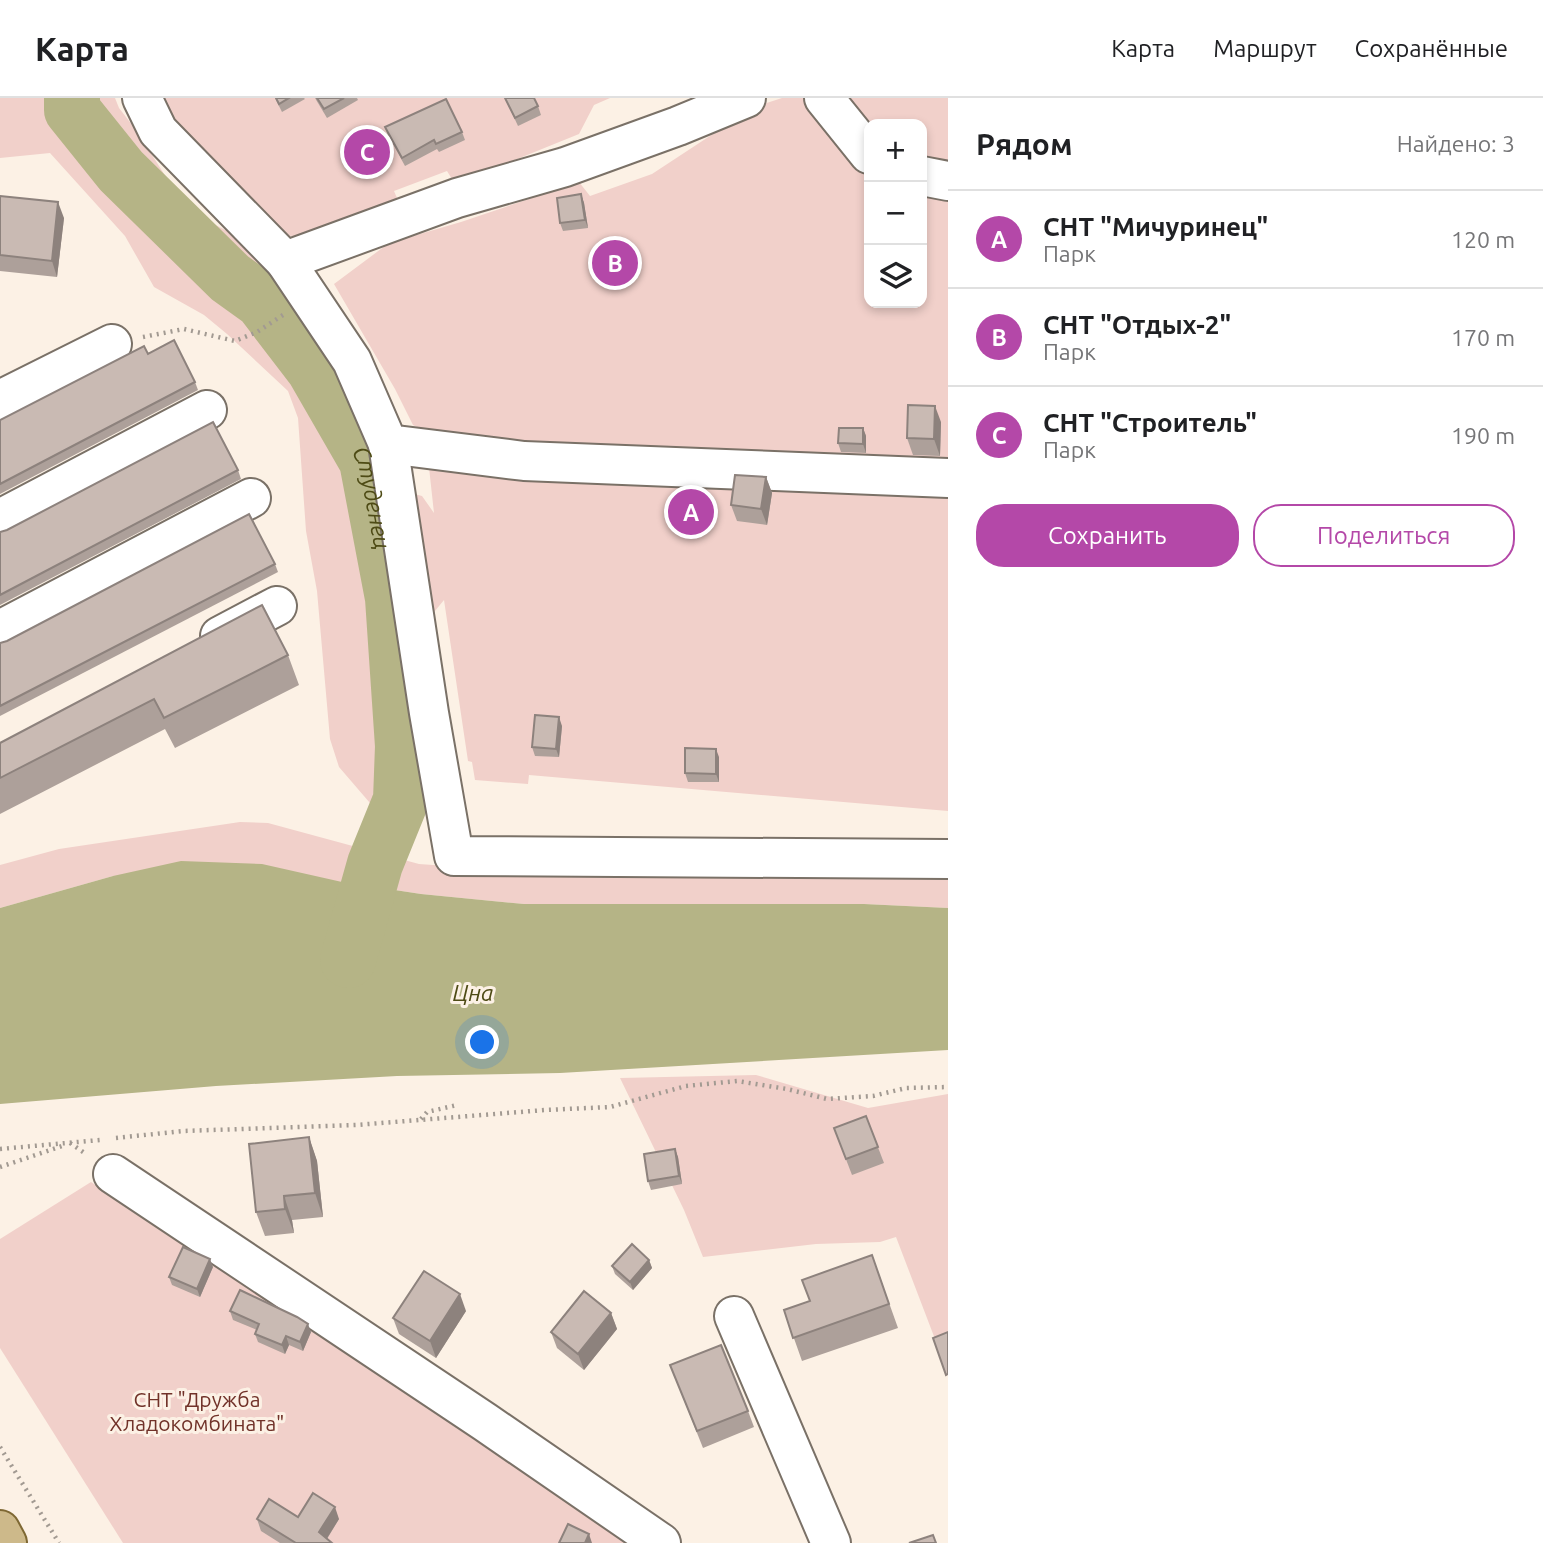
<!DOCTYPE html>
<html lang="ru">
<head>
<meta charset="utf-8">
<style>
  body { margin:0; font-family:Ubuntu,sans-serif; background:#f2f2f2; color:#202124 }
  .controls { position:absolute; right:21px; top:21px; display:grid; overflow:hidden; border-radius:14px; box-shadow:0 4px 10px #0003 }
  .controls button { width:63px; height:63px; display:grid; place-items:center; padding:0; border:0; border-bottom:2px solid #e0e0e0; background:#fff; color:#202124; font:35px sans-serif }
  .you { position:absolute; left:483px; top:945px; width:24px; height:24px; margin:-18px; border:5px solid #fff; border-radius:50%; background:#1a73e8; box-shadow:0 0 0 10px #1a73e833 }
  .badge { display:grid; place-items:center; width:46px; height:46px; border-radius:50%; background:#b448a8; color:#fff; font-size:23px; font-weight:700 }
  .pin { position:absolute; translate:-50% -50%; border:4px solid #fff; box-shadow:0 2px 7px #0006 }
  .list { margin:0; padding:0; list-style:none }
  h2 { display:flex; justify-content:space-between; align-items:center; height:91px; margin:0; padding:0 28px; font-size:30px }
  h2 small { font-size:23px; font-weight:400; color:#757577 }
  .list li { display:grid; grid-template-columns:46px 1fr auto; gap:21px; align-items:center; box-sizing:border-box; height:98px; padding:0 28px; border-top:2px solid #e0e0e0 }
  .list b { display:block; font-size:26px; white-space:nowrap }
  .list p { margin:0; font-size:23px; white-space:nowrap; color:#757577 }
  .list em { font-size:23px; font-style:normal; color:#757577 }
  .actions { display:flex; gap:14px; padding:21px 28px }
  .actions a { flex:1; padding:16px 0; border:2px solid #b448a8; border-radius:28px; text-align:center; font-size:24px; color:#b448a8 }
  .actions .main { background:#b448a8; color:#fff }
  .icon { flex:none; width:38px; height:38px; fill:none; stroke:currentColor; stroke-width:2; stroke-linecap:round; stroke-linejoin:round }
  .map { position:relative; flex:none; width:948px; height:1445px; overflow:hidden }
  header { display:flex; align-items:center; gap:42px; box-sizing:border-box; height:98px; padding:0 35px; background:#fff; border-bottom:2px solid #e0e0e0 }
  header strong { font-size:33px }
  nav { display:flex; gap:38px; margin-inline-start:auto; font-size:24px }
  main { display:flex }
  aside { flex:1; background:#fff }
  .map>svg:first-child { display:block }
</style>
</head>
<body>
<header>
<strong>Карта</strong>
<nav><a>Карта</a><a>Маршрут</a><a>Сохранённые</a></nav>
</header>
<main>
<div class="map">
<svg width="948" height="1445" viewBox="0 0 948 1445">
  <rect width="100%" height="100%" fill="#fcf1e5"/>
  <g fill="#f1d0ca" fill-rule="evenodd">
    <path d="M0,0H115L119,10L136,32L182,104L204,121L229,134L288,192L351,292L395,391L422,398L434,415L425,333L413,327L395,291L334,186L389,145L461,124L579,84L590,98L652,76L754,9L782,0H948V713L529,677L528,686L475,682L472,664L468,663L444,502L430,519L451,676L404,711L376,712L339,669L330,641L317,493L306,433L298,320L288,293L227,236L204,217L154,189L125,138L50,55L0,60ZM869,26H922V205H869Z"/>
    <polygon points="153,0 610,0 594,7 579,36 455,86 447,73 394,93 397,100 309,139 276,137"/>
    <polygon points="240,724 268,725 419,766 530,774 948,771 948,810 864,806 524,806 421,796 342,784 113,778 0,810 0,767 59,751"/>
    <polygon points="756,977 868,1010 948,996 948,1275 896,1139 880,1144 816,1146 703,1159 684,1112 620,980"/>
    <polygon points="91,1084 634,1445 123,1445 0,1250 0,1141"/>
  </g>
  <polygon fill="#b5b486" points="181,763 262,766 342,784 421,796 524,806 864,806 948,810 948,952 560,975 397,978 216,988 0,1006 0,810 113,778"/>
  <g fill="none" stroke-linecap="round" stroke-linejoin="round">
    <path stroke="#b5b486" stroke-width="56" id="s1" d="M72,0V12L121,73L230,180L262,203L314,271L367,363L393,500L403,648L401,702L375,766L348,862"/>
    <g stroke="#7a7167" stroke-width="42">
      <g id="minor">
        <polyline points="142,0 158,33 285,163 457,100 565,69 678,28 746,0"/>
        <polyline points="824,0 869,56"/>
        <polyline points="922,78 948,83"/>
        <polyline points="285,163 352,263 388,346 524,363 948,380"/>
        <polyline points="0,302 112,246"/>
        <polyline points="388,346 429,615 454,758 948,761"/>
        <polyline points="0,421 207,312"/>
        <polyline points="0,532 251,400"/>
        <polyline points="220,538 277,508"/>
        <polyline points="113,1076 485,1324 661,1445"/>
        <polyline points="734,1218 831,1445"/>
      </g>
    </g>
    <g stroke="#7e6833" stroke-width="42">
      <polyline id="major" points="0,1432 7,1445"/>
    </g>
    <g stroke="#a29a92" stroke-width="4.5" stroke-dasharray="2 5" stroke-linecap="butt">
      <polyline points="143,239 184,231 235,243 257,234 283,217"/>
      <polyline points="421,1021 427,1014 457,1007"/>
      <polyline points="116,1040 183,1033 356,1027 545,1012 610,1009 686,988 737,983 787,991 827,1001 873,998 906,990 948,989"/>
      <polyline points="70,1045 86,1056"/>
      <polyline points="0,1051 100,1042"/>
      <polyline points="0,1069 62,1048"/>
      <polyline points="0,1349 59,1445"/>
    </g>
    <use href="#minor" stroke="#fff" stroke-width="38"/>
    <use href="#major" stroke="#cdb98a" stroke-width="38"/>
  </g>
  <g fill="#ada09a">
    <polygon points="275,0 304,0 305,1 282,14"/>
    <polygon points="315,0 357,0 358,2 327,20"/>
    <polygon points="505,0 538,8 541,17 518,28"/>
    <polygon points="385,29 462,34 465,42 439,54 437,51 405,68 388,37"/>
    <polygon points="581,96 584,105 588,130 563,133 560,125"/>
    <polygon points="0,98 64,120 57,179 0,173"/>
    <polygon points="148,256 195,284 198,292 0,396 0,322"/>
    <polygon points="941,324 940,358 913,357 907,340"/>
    <polygon points="863,330 866,338 866,355 841,354 838,345"/>
    <polygon points="238,372 241,381 0,507 0,434"/>
    <polygon points="766,379 772,395 767,427 737,423 731,407"/>
    <polygon points="275,466 278,474 0,618 0,545"/>
    <polygon points="288,557 299,587 175,650 165,631 0,716 0,645"/>
    <polygon points="562,628 559,659 535,658 532,649"/>
    <polygon points="719,659 719,684 688,684 685,675"/>
    <polygon points="866,1018 884,1065 852,1077 834,1030"/>
    <polygon points="309,1039 317,1063 323,1119 292,1122 294,1135 265,1138 256,1114"/>
    <polygon points="675,1051 678,1059 682,1086 651,1092 648,1083"/>
    <polygon points="872,1157 898,1230 802,1263 784,1212 810,1203"/>
    <polygon points="649,1162 652,1170 633,1192 615,1176 612,1168"/>
    <polygon points="213,1169 200,1199 172,1187 169,1179"/>
    <polygon points="230,1213 311,1234 303,1253 289,1247 285,1256 258,1244 255,1236 257,1232 233,1222"/>
    <polygon points="466,1213 436,1260 399,1236 393,1220"/>
    <polygon points="611,1215 617,1231 584,1272 557,1250 551,1234"/>
    <polygon points="670,1267 748,1313 754,1329 703,1350"/>
    <polygon points="298,1419 339,1421 327,1441 332,1445 280,1445 261,1433 257,1421"/>
  </g>
  <g fill="#8d827d">
    <polygon points="581,96 584,105 588,130 585,122"/>
    <polygon points="58,104 64,120 57,179 52,163"/>
    <polygon points="935,308 941,324 940,358 934,341"/>
    <polygon points="863,330 866,338 866,355 863,346"/>
    <polygon points="766,379 772,395 767,427 761,411"/>
    <polygon points="559,619 562,628 559,659 556,651"/>
    <polygon points="716,651 719,659 719,684 716,676"/>
    <polygon points="309,1039 317,1063 323,1119 315,1095"/>
    <polygon points="675,1051 678,1059 682,1086 679,1078"/>
    <polygon points="284,1098 292,1122 294,1135 285,1111"/>
    <polygon points="210,1161 213,1169 200,1199 197,1191"/>
    <polygon points="649,1162 652,1170 633,1192 630,1184"/>
    <polygon points="460,1196 466,1213 436,1260 430,1243"/>
    <polygon points="611,1215 617,1231 584,1272 578,1256"/>
    <polygon points="308,1226 311,1234 303,1253 300,1244"/>
    <polygon points="286,1238 289,1247 285,1256 282,1247"/>
    <polygon points="335,1409 339,1421 324,1445 319,1434"/>
    <polygon points="589,1436 592,1445 585,1445"/>
  </g>
  <g fill="#c9bab3" stroke="#8d827d" stroke-width="2">
    <polygon points="276,0 289,0 279,6"/>
    <polygon points="317,0 344,0 324,11"/>
    <polygon points="505,0 534,0 538,8 515,20"/>
    <polygon points="446,1 462,34 436,46 434,42 402,60 385,29"/>
    <polygon points="581,96 585,122 560,125 557,100"/>
    <polygon points="0,98 58,104 52,163 0,157"/>
    <polygon points="174,242 195,284 0,386 0,322 144,248 148,256"/>
    <polygon points="908,307 935,308 934,341 907,340"/>
    <polygon points="213,324 238,372 0,497 0,434 7,432"/>
    <polygon points="839,330 863,330 863,346 838,345"/>
    <polygon points="735,377 766,379 761,411 731,407"/>
    <polygon points="249,416 275,466 0,608 0,545 7,543"/>
    <polygon points="262,507 288,557 164,620 154,601 0,680 0,645"/>
    <polygon points="535,617 559,619 556,651 532,649"/>
    <polygon points="685,650 716,651 716,676 685,675"/>
    <polygon points="866,1018 878,1049 846,1061 834,1030"/>
    <polygon points="309,1039 315,1095 284,1098 285,1111 256,1114 249,1046"/>
    <polygon points="675,1051 679,1078 648,1083 644,1056"/>
    <polygon points="632,1146 649,1162 630,1184 612,1168"/>
    <polygon points="183,1149 210,1161 197,1191 169,1179"/>
    <polygon points="872,1157 889,1206 793,1240 784,1212 810,1203 802,1182"/>
    <polygon points="424,1173 460,1196 430,1243 393,1220"/>
    <polygon points="240,1192 297,1219 308,1226 300,1244 286,1238 282,1247 255,1236 259,1226 230,1213"/>
    <polygon points="584,1193 611,1215 578,1256 551,1234"/>
    <polygon points="948,1234 948,1276 946,1277 933,1240"/>
    <polygon points="721,1247 748,1313 697,1333 670,1267"/>
    <polygon points="313,1395 335,1409 319,1434 332,1445 296,1445 257,1421 269,1401 298,1419"/>
    <polygon points="568,1426 589,1436 585,1445 559,1445"/>
    <polygon points="933,1437 936,1445 909,1445"/>
  </g>
  <g text-anchor="middle" dominant-baseline="central" stroke-width="6" stroke-linejoin="round" paint-order="stroke">
    <g font-size="21" fill="#713229" stroke="#fcf1e5">
      <text x="197" y="1301">СНТ "Дружба<tspan x="197" dy="24">Хладокомбината"</tspan></text>
    </g>
    <g font-size="23" font-style="italic" fill="#4e4b15" stroke="#fcf1e5">
      <text stroke="none"><textPath href="#s1" startOffset="511">Студенец</textPath></text>
      <text x="473" y="894">Цна</text>
    </g>
  </g>
</svg>
<div class="controls">
<button>+</button>
<button>−</button>
<button><svg class="icon" aria-label="layers" viewBox="0 0 24 24"><path d="M12 4l9 5-9 5-9-5zM3 14l9 5 9-5"/></svg></button>
</div>
<div class="you"></div>
<div class="pin badge" style="left:691px;top:414px">A</div>
<div class="pin badge" style="left:615px;top:165px">B</div>
<div class="pin badge" style="left:367px;top:54px">C</div>
</div>
<aside>
<h2>Рядом<small>Найдено: 3</small></h2>
<ul class="list">
<li><span class="badge">A</span><div><b>СНТ &quot;Мичуринец&quot;</b><p>Парк</p></div><em>120 m</em></li>
<li><span class="badge">B</span><div><b>СНТ &quot;Отдых-2&quot;</b><p>Парк</p></div><em>170 m</em></li>
<li><span class="badge">C</span><div><b>СНТ &quot;Строитель&quot;</b><p>Парк</p></div><em>190 m</em></li>
</ul>
<div class="actions"><a class="main">Сохранить</a><a>Поделиться</a></div>
</aside>
</main>
</body>
</html>
